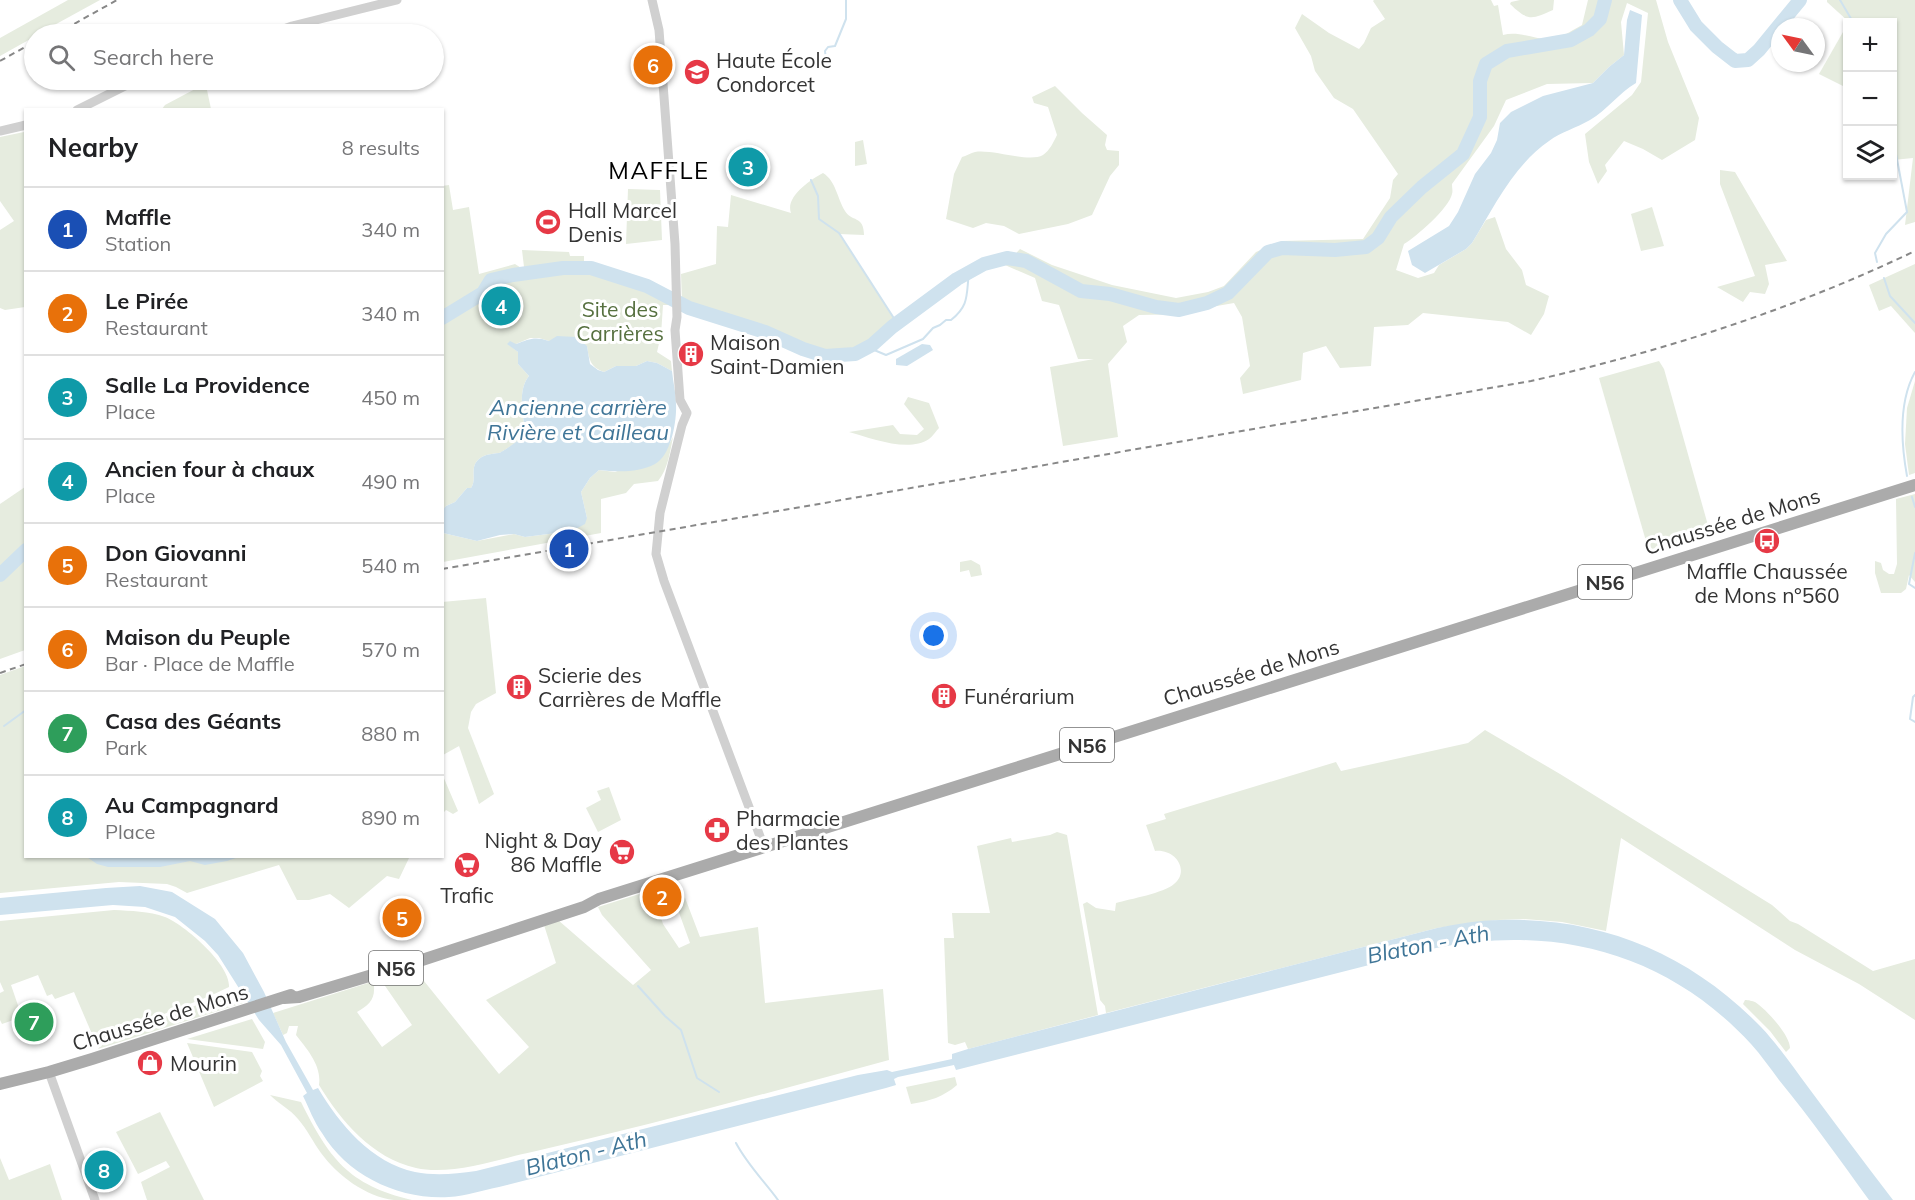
<!DOCTYPE html>
<html lang="en">
<head>
<meta charset="utf-8">
<style>
  body { margin:0; font-family:Mulish,sans-serif; background:#f2f2f2; color:#202124 }
  .controls { position:absolute; right:18px; top:18px; display:grid; overflow:hidden; border-radius:0px; box-shadow:0 2px 4px #0004 }
  .controls button { width:54px; height:54px; display:grid; place-items:center; padding:0; border:0; border-bottom:2px solid #e0e0e0; background:#fff; color:#202124; font:30px sans-serif }
  .compass { position:absolute; left:1771px; top:18px; width:54px; height:54px; border-radius:50%; background:#fff; box-shadow:0 2px 4px #0004; rotate:303deg }
  .you { position:absolute; left:934px; top:636px; width:21px; height:21px; margin:-15px; border:4px solid #fff; border-radius:50%; background:#1a73e8; box-shadow:0 0 0 9px #1a73e833 }
  .badge { display:grid; place-items:center; width:39px; height:39px; border-radius:50%; background:#0b8043; color:#fff; font-size:20px; font-weight:700 }
  .pin { position:absolute; translate:-50% -50%; border:3px solid #fff; box-shadow:0 2px 6px #0006 }
  .list { margin:0; padding:0; list-style:none }
  h2 { display:flex; justify-content:space-between; align-items:center; height:78px; margin:0; padding:0 24px; font-size:26px }
  h2 small { font-size:20px; font-weight:400; color:#757577 }
  .list li { display:grid; grid-template-columns:39px 1fr auto; gap:18px; align-items:center; box-sizing:border-box; height:84px; padding:0 24px; border-top:2px solid #e0e0e0 }
  .list b { display:block; font-size:22px; white-space:nowrap }
  .list p { margin:0; font-size:20px; white-space:nowrap; color:#757577 }
  .list em { font-size:20px; font-style:normal; color:#757577 }
  .icon { flex:none; width:33px; height:33px; fill:none; stroke:currentColor; stroke-width:2; stroke-linecap:round; stroke-linejoin:round }
  .map { position:relative; flex:none; width:1915px; height:1200px; overflow:hidden }
  .search { position:absolute; background:#fff; box-shadow:0 2px 4px #0004; left:24px; top:24px; width:420px; height:66px; display:flex; align-items:center; gap:15px; box-sizing:border-box; padding:0 21px; border-radius:33px; color:#757577; font-size:22px }
  .panel { position:absolute; background:#fff; box-shadow:0 2px 4px #0004; left:24px; top:108px; width:420px; height:750px; border-radius:0px }
  .map>svg:first-child { display:block }
</style>
</head>
<body>
<div class="map">
<svg width="1915" height="1200" viewBox="0 0 1915 1200">
  <rect width="100%" height="100%" fill="#fff"/>
  <g fill="#e6ecdf" fill-rule="evenodd">
    <polygon points="68,0 100,0 38,34 34,34 34,37 0,56 0,38"/>
    <path d="M1374,0H1491L1494,6L1498,5L1503,35C1522,30 1541,43 1556,38C1565,36 1574,29 1582,25L1588,0H1656L1668,42L1699,118L1695,140L1662,160L1643,149L1624,141L1605,165L1607,171L1598,184L1589,162L1585,134L1632,95L1641,82L1648,13L1627,3L1621,22L1624,55L1609,67L1593,83L1547,84L1506,100L1494,126L1452,184C1452,188 1453,191 1452,194C1449,208 1416,237 1404,244L1396,270L1418,278L1434,273L1439,265L1466,249L1472,243L1486,220L1495,217L1506,249L1522,270L1526,285L1549,296L1544,314L1531,335L1508,322L1423,313L1408,325L1374,327L1371,366L1340,368L1326,346L1303,353L1301,380L1243,394L1240,378L1250,366L1242,317L1234,303L1211,307L1187,314L1139,315L1123,326L1127,342L1108,364L1118,437L1063,446L1050,367L1094,359H1078L1059,305L1042,301L1035,278L1005,265L1020,249L1052,265L1112,285L1176,298L1208,292L1224,286L1256,252L1282,241L1363,239L1390,198L1393,180L1398,174L1353,109L1334,98L1315,71L1311,56L1295,28L1302,14L1329,33L1359,49L1364,43L1371,28L1385,19L1373,1Z"/>
    <path d="M1520,0H1554L1553,10C1531,20 1528,21 1510,4L1511,2Z"/>
    <polygon points="1827,0 1915,0 1915,222 1905,225 1913,158 1893,160 1892,22 1849,22 1827,2"/>
    <polygon points="1847,25 1847,88 1819,74"/>
    <path d="M1055,86L1082,113L1107,135L1105,145L1107,150L1119,151V165L1110,176L1092,215L1068,224L1019,234L1004,226L986,223L973,228L946,219L954,174L962,157C966,156 971,153 975,152C993,149 1029,163 1043,155C1050,150 1053,143 1057,135L1048,107L1034,103L1032,97Z"/>
    <polygon points="204,87 207,90 211,109 162,109 165,105 197,88"/>
    <polygon points="24,132 25,307 5,310 0,308 0,230 14,221 0,201 0,137"/>
    <polygon points="863,140 867,164 855,166 855,142"/>
    <polygon points="1720,170 1735,172 1787,261 1765,265 1769,284 1765,294 1750,292 1743,302 1717,287 1755,276 1720,184"/>
    <path d="M823,173C836,181 837,198 845,211C851,222 864,215 864,235L839,234L897,323L872,345L855,354L825,356L803,349L765,332L682,302L681,274L716,264L717,226L728,227L731,195L791,213C785,197 810,180 823,173Z"/>
    <path d="M449,185L453,210L469,207L479,274L515,264L529,273L563,268H591L647,286L670,298L671,305H663L661,335L657,352L671,361L672,371L657,363L647,361L636,366H616L604,372C590,367 589,359 587,346L549,341L539,338H530L516,344H508L518,352V364L529,376C517,390 523,417 526,434C524,437 503,452 499,453C491,454 483,454 477,461C470,469 477,480 471,488H467L455,502L446,506L443,511L442,186Z"/>
    <polygon points="628,189 660,190 662,240 626,244"/>
    <polygon points="1652,207 1664,246 1641,251 1631,214"/>
    <polygon points="522,250 569,252 570,256 584,256 584,261 524,267"/>
    <polygon points="1915,264 1915,333 1891,306 1879,311 1869,285"/>
    <polygon points="1659,361 1664,369 1711,536 1650,555 1599,378"/>
    <polygon points="1915,381 1915,473 1909,475 1905,444 1907,408"/>
    <path d="M908,397L929,403L939,428C936,431 933,436 929,439C908,453 871,438 849,432L893,425L900,434L917,435L924,429L904,404Z"/>
    <path d="M673,437C670,452 668,469 658,481L634,484L626,493L601,499V533L443,562V533L477,541L514,534L525,537L572,531L587,518L581,492L590,478L599,470L615,472L664,454Z"/>
    <polygon points="25,487 25,650 0,659 0,504"/>
    <polygon points="1915,494 1915,582 1909,575 1906,589 1901,593 1881,593 1875,573 1875,561 1881,563 1883,570 1889,574 1894,574 1897,564 1896,499"/>
    <polygon points="971,560 980,565 982,575 971,577 969,570 960,572 960,562"/>
    <polygon points="486,598 496,693 476,704 471,712 468,728 494,794 479,804 459,746 443,755 442,602"/>
    <polygon points="25,666 26,856 413,857 409,858 399,879 387,876 349,908 330,894 309,900 297,900 279,865 187,893 176,887 167,884 119,882 0,893 0,675"/>
    <path d="M1485,730L1560,774L1772,905L1790,921L1798,924L1873,971L1915,959V1020L1859,984L1795,950L1621,838L1606,931L1562,922L1523,919L1497,920L1437,928L1106,1013L1105,1006L1100,1000L1083,904L1087,902L1096,908L1115,911L1116,903C1130,899 1164,893 1174,884C1190,871 1176,849 1155,851L1146,825L1166,819L1164,814L1336,762L1341,771L1468,743Z"/>
    <polygon points="443,776 458,811 453,814 446,810 443,813"/>
    <polygon points="609,787 621,820 598,832 586,808 601,800 597,791"/>
    <polygon points="1057,832 1067,835 1098,1015 968,1049 965,1042 955,1045 948,1043 944,938 954,938 952,913 990,913 977,846 1011,838 1012,842 1050,835"/>
    <path d="M679,882L700,937L758,927L765,1003L883,989L889,1060C771,1092 652,1125 532,1152C498,1159 451,1176 416,1168C372,1158 341,1121 319,1085C322,1066 307,1049 296,1035L298,1026H289L287,1033L283,1035L273,1013L419,967L424,981L499,1074L529,1047L486,1000L556,963L544,925L558,920L633,985L651,970L602,915L598,907L652,890L663,924L679,948L690,943L669,885ZM383,983L412,1025L382,1047L357,1012C368,1005 375,1001 374,986Z"/>
    <path d="M114,910C131,911 149,911 165,917C185,925 231,965 229,987L210,996L95,1041L74,992L55,999L52,994L47,996L38,975L11,985L22,1017L2,1024L0,1020V993L4,991L0,982V921Z"/>
    <path d="M226,994C234,994 238,996 243,1003L98,1049L101,1045L133,1029Z"/>
    <path d="M1745,1000C1748,1000 1753,1001 1755,1002C1766,1009 1790,1035 1790,1048L1786,1052L1770,1031L1743,1004Z"/>
    <polygon points="252,1019 265,1042 263,1049 187,1039"/>
    <polygon points="187,1043 252,1052 262,1071 260,1076 263,1081 214,1107"/>
    <path d="M955,1077L957,1085C943,1097 930,1101 911,1104L906,1087Z"/>
    <path d="M270,1095L301,1102C329,1158 348,1185 412,1200C406,1200 399,1200 394,1200C366,1197 337,1175 321,1153C313,1142 307,1129 298,1119C290,1109 279,1104 270,1095Z"/>
    <polygon points="160,1112 204,1200 147,1200 141,1182 170,1167 166,1161 138,1174 116,1132"/>
    <polygon points="0,1158 9,1180 50,1164 62,1200 0,1200"/>
  </g>
  <g fill="#cfe2ee">
    <path d="M1630,10L1642,15L1636,83C1619,93 1607,110 1590,120C1576,128 1561,132 1549,141C1513,166 1494,207 1472,243L1466,249L1425,273L1412,265L1408,251L1449,226L1458,212L1475,174L1491,153L1497,140L1500,123L1511,112L1543,96L1593,83L1609,67L1624,55L1627,20Z"/>
    <path d="M557,336L576,337L587,346L590,364L598,370L604,372L616,366H636L647,361L657,363L672,371C673,382 676,393 676,404C677,421 671,456 655,464C638,473 617,472 599,470L590,478L581,492L587,518L585,524L572,531L525,537L514,534L500,535L477,541L443,533L442,511L446,506L455,502L467,488H471C477,480 470,469 477,461C483,454 491,454 499,453C503,452 523,437 526,434C523,417 517,390 529,376L518,364V352L507,344L510,341L516,344C529,339 535,336 549,341Z"/>
    <polygon points="922,344 930,345 933,350 907,366 896,365 896,359"/>
    <polygon points="87,857 239,857 227,861 205,865 190,861 160,867 108,867 97,864"/>
    <path d="M140,886L172,892L215,919L243,953L264,992L286,1042L313,1090L318,1088C339,1124 372,1163 415,1172C435,1176 455,1174 476,1171L858,1075L887,1070L892,1072L952,1059V1054L968,1049L1437,928C1458,924 1479,920 1500,920C1602,917 1690,954 1761,1027C1778,1045 1793,1067 1808,1087C1836,1125 1864,1162 1893,1200H1869C1840,1160 1811,1119 1779,1080C1770,1068 1761,1055 1751,1044C1667,953 1555,924 1436,948L956,1070L954,1065L898,1077L894,1079L896,1085L886,1088L499,1187C483,1190 466,1196 449,1197C399,1200 348,1176 322,1133C314,1122 309,1108 303,1096L307,1093L281,1045L259,1020L218,955L205,941L175,917L145,907L113,905L0,915V898L106,888Z"/>
  </g>
  <g fill="none" stroke-linecap="round" stroke-linejoin="round">
    <g stroke="#cfe2ee" stroke-width="2">
      <polyline points="1840,0 1853,22"/>
      <polyline points="826,60 825,51 828,47 835,46 846,19 846,0"/>
      <polyline points="811,180 818,196 819,219 839,233 897,323"/>
      <polyline points="1877,262 1875,253 1886,234 1907,212 1892,133"/>
      <polyline points="1884,278 1890,296 1915,323"/>
      <path d="M867,347L886,355L923,339L933,328L940,325L946,320H951C970,305 966,294 969,273"/>
      <path d="M1907,476C1901,443 1898,403 1915,372"/>
      <polyline points="1912,497 1915,507"/>
      <polyline points="1915,553 1909,584 1915,588"/>
      <polyline points="1915,695 1913,697 1910,719 1915,722"/>
      <polyline points="4,726 26,710"/>
      <polyline points="638,986 665,1016 681,1030 697,1078 719,1092"/>
      <path d="M736,1143C747,1164 764,1181 778,1200"/>
    </g>
    <g stroke="#cfe2ee" stroke-width="14">
      <polyline points="1680,0 1696,26 1717,47 1735,61 1748,60 1759,50 1800,0"/>
      <polyline points="442,318 483,293 491,280 513,275 563,268 591,268 647,286 689,308 765,332 803,349 825,356 855,354 872,345 892,327 957,279 984,264 1007,258 1026,261 1081,291 1110,294 1156,307 1179,310 1207,303 1228,293 1268,252 1282,248 1335,250 1366,247 1378,238 1391,217 1422,187 1463,154 1480,117 1480,81 1486,64 1507,51 1571,40 1589,30 1600,19 1605,0"/>
      <polyline points="0,575 26,550"/>
    </g>
    <g stroke="#d0d0d0" stroke-width="9">
      <polyline points="652,0 659,30 675,244 677,317 675,330 680,400 687,413 682,425 660,513 656,554 664,581 764,847"/>
      <polyline points="270,34 292,26 397,0"/>
      <polyline points="77,110 137,80"/>
      <polyline points="0,131 26,125"/>
      <polyline points="49,1072 95,1200"/>
    </g>
    <g stroke="#ababab" stroke-width="12">
      <polyline points="284,998 299,997 419,961 584,907 599,899 1915,485"/>
      <polyline points="0,1084 49,1072 92,1059 291,995"/>
    </g>
    <g stroke="#888" stroke-width="2" stroke-dasharray="6 4.5" stroke-linecap="butt">
      <polyline points="56,34 117,0"/>
      <polyline points="0,61 34,42"/>
      <path d="M442,569L1531,381C1664,351 1791,310 1915,251"/>
      <polyline points="0,673 26,664"/>
    </g>
  </g>
  <defs>
    <g id="university-disc" transform="scale(1.35)"><circle r="9.5" fill="#e63946" stroke="#fff"/><path d="M0-5L7-2L0 1L-7-2ZM-4 1L0 2.5L4 1V4Q0 6-4 4Z" fill="#fff"/></g>
    <g id="stadium-disc" transform="scale(1.35)"><circle r="9.5" fill="#e63946" stroke="#fff"/><path d="M0-5a6.5 5 0 1 0 0 10a6.5 5 0 1 0 0-10ZM-3.5-1.8h7v3.6h-7Z" fill="#fff"/></g>
    <g id="building-disc" transform="scale(1.35)"><circle r="9.5" fill="#e63946" stroke="#fff"/><path d="M-4-6H4V6H1V3H-1V6H-4ZM-2.5-4.3h1.7v1.8h-1.7ZM.8-4.3h1.7v1.8H.8ZM-2.5-1h1.7V.8h-1.7ZM.8-1h1.7V.8H.8Z" fill="#fff"/></g>
    <g id="bus-disc" transform="scale(1.35)"><circle r="9.5" fill="#e63946" stroke="#fff"/><path d="M-5-6H5V4H4V6H2V4H-2V6H-4V4H-5ZM-3.5-4V0h7V-4ZM-3.5 1.2v1.5H-2V1.2ZM2 1.2v1.5H3.5V1.2Z" fill="#fff"/></g>
    <g id="pharmacy-disc" transform="scale(1.35)"><circle r="9.5" fill="#e63946" stroke="#fff"/><path d="M-2-6h4v4h4v4h-4v4h-4v-4h-4v-4h4Z" fill="#fff"/></g>
    <g id="supermarket-disc" transform="scale(1.35)"><circle r="9.5" fill="#e63946" stroke="#fff"/><path d="M-6-5.5h2.5l.6 2H6L4.5 2H-2.5L-4.4-4H-6ZM-1.5 3.2a1.3 1.3 0 1 0 .1 0ZM3 3.2a1.3 1.3 0 1 0 .1 0Z" fill="#fff"/></g>
    <g id="shop-disc" transform="scale(1.35)"><circle r="9.5" fill="#e63946" stroke="#fff"/><path d="M-5-2.5h2.3a2.7 3.5 0 0 1 5.4 0H5L5.5 6h-11ZM-1.5-2.5h3a1.5 2.3 0 0 0-3 0Z" fill="#fff"/></g>
  </defs>
  <g fill-rule="evenodd">
    <use href="#university-disc" x="697" y="72"/>
    <use href="#stadium-disc" x="548" y="222"/>
    <use href="#building-disc" x="691" y="354"/>
    <use href="#bus-disc" x="1767" y="541"/>
    <use href="#building-disc" x="519" y="687"/>
    <use href="#building-disc" x="944" y="696"/>
    <use href="#pharmacy-disc" x="717" y="830"/>
    <use href="#supermarket-disc" x="622" y="852"/>
    <use href="#supermarket-disc" x="467" y="865"/>
    <use href="#shop-disc" x="150" y="1063"/>
  </g>
  <g text-anchor="middle" dominant-baseline="central" stroke-width="6" stroke-linejoin="round" paint-order="stroke">
    <g fill="#fff" stroke="#707070" stroke-width="1.5">
      <rect x="1578" y="565" width="54" height="34" rx="4.5"/>
      <rect x="1060" y="728" width="54" height="34" rx="4.5"/>
      <rect x="369" y="951" width="54" height="34" rx="4.5"/>
    </g>
    <g font-size="20" font-weight="bold" fill="#333">
      <text x="1605" y="582">N56</text>
      <text x="1087" y="745">N56</text>
      <text x="396" y="968">N56</text>
    </g>
    <g font-size="21" fill="#333" stroke="#fff" text-anchor="start">
      <text x="716" y="60">Haute École<tspan x="716" dy="24">Condorcet</tspan></text>
      <text x="568" y="210">Hall Marcel<tspan x="568" dy="24">Denis</tspan></text>
      <text x="710" y="342">Maison<tspan x="710" dy="24">Saint-Damien</tspan></text>
      <text x="1767" y="571" text-anchor="middle">Maffle Chaussée<tspan x="1767" dy="24">de Mons n°560</tspan></text>
      <text x="538" y="675">Scierie des<tspan x="538" dy="24">Carrières de Maffle</tspan></text>
      <text x="964" y="696">Funérarium</text>
      <text x="736" y="818">Pharmacie<tspan x="736" dy="24">des Plantes</tspan></text>
      <text x="602" y="840" text-anchor="end">Night &amp; Day<tspan x="602" dy="24">86 Maffle</tspan></text>
      <text x="467" y="895" text-anchor="middle">Trafic</text>
      <text x="170" y="1063">Mourin</text>
    </g>
    <g font-size="21" fill="#56703f" stroke="#fff">
      <text x="620" y="309">Site des<tspan x="620" dy="24">Carrières</tspan></text>
    </g>
    <g font-size="21" fill="#333" stroke="#fff">
      <text transform="translate(1732 521) rotate(-17)">Chaussée de Mons</text>
      <text transform="translate(1251 672) rotate(-17)">Chaussée de Mons</text>
      <text transform="translate(160 1017) rotate(-17)">Chaussée de Mons</text>
    </g>
    <g font-size="22" font-style="italic" fill="#3f7597" stroke="#fff">
      <text x="578" y="407">Ancienne carrière<tspan x="578" dy="25">Rivière et Cailleau</tspan></text>
      <text transform="translate(1428 944) rotate(-11)">Blaton - Ath</text>
      <text transform="translate(586 1153) rotate(-14)">Blaton - Ath</text>
    </g>
    <g font-size="24" letter-spacing="1.5" fill="#000" stroke="#fff">
      <text x="659" y="170">MAFFLE</text>
    </g>
  </g>
</svg>
<div class="controls">
<button>+</button>
<button>−</button>
<button><svg class="icon" aria-label="layers" viewBox="0 0 24 24"><path d="M12 4l9 5-9 5-9-5zM3 14l9 5 9-5"/></svg></button>
</div>
<svg class="compass" viewBox="-18 -18 36 36"><path d="M0-13l5 13h-10z" fill="#e53935"/><path d="M0 13l5-13h-10z" fill="#757577"/></svg>
<div class="you"></div>
<div class="pin badge" style="left:569px;top:549px;background:#1a4fb4">1</div>
<div class="pin badge" style="left:662px;top:897px;background:#e8710a">2</div>
<div class="pin badge" style="left:748px;top:167px;background:#0f9aa8">3</div>
<div class="pin badge" style="left:501px;top:306px;background:#0f9aa8">4</div>
<div class="pin badge" style="left:402px;top:918px;background:#e8710a">5</div>
<div class="pin badge" style="left:653px;top:65px;background:#e8710a">6</div>
<div class="pin badge" style="left:34px;top:1022px;background:#2e9e5b">7</div>
<div class="pin badge" style="left:104px;top:1170px;background:#0f9aa8">8</div>
<div class="search"><svg class="icon" aria-label="search" viewBox="0 0 24 24"><circle cx="10" cy="10" r="6"/><path d="M15 15l6 6"/></svg>Search here</div>
<section class="panel">
<h2>Nearby<small>8 results</small></h2>
<ul class="list">
<li><span class="badge" style="background:#1a4fb4">1</span><div><b>Maffle</b><p>Station</p></div><em>340 m</em></li>
<li><span class="badge" style="background:#e8710a">2</span><div><b>Le Pirée</b><p>Restaurant</p></div><em>340 m</em></li>
<li><span class="badge" style="background:#0f9aa8">3</span><div><b>Salle La Providence</b><p>Place</p></div><em>450 m</em></li>
<li><span class="badge" style="background:#0f9aa8">4</span><div><b>Ancien four à chaux</b><p>Place</p></div><em>490 m</em></li>
<li><span class="badge" style="background:#e8710a">5</span><div><b>Don Giovanni</b><p>Restaurant</p></div><em>540 m</em></li>
<li><span class="badge" style="background:#e8710a">6</span><div><b>Maison du Peuple</b><p>Bar · Place de Maffle</p></div><em>570 m</em></li>
<li><span class="badge" style="background:#2e9e5b">7</span><div><b>Casa des Géants</b><p>Park</p></div><em>880 m</em></li>
<li><span class="badge" style="background:#0f9aa8">8</span><div><b>Au Campagnard</b><p>Place</p></div><em>890 m</em></li>
</ul>
</section>
</div>
</body>
</html>
